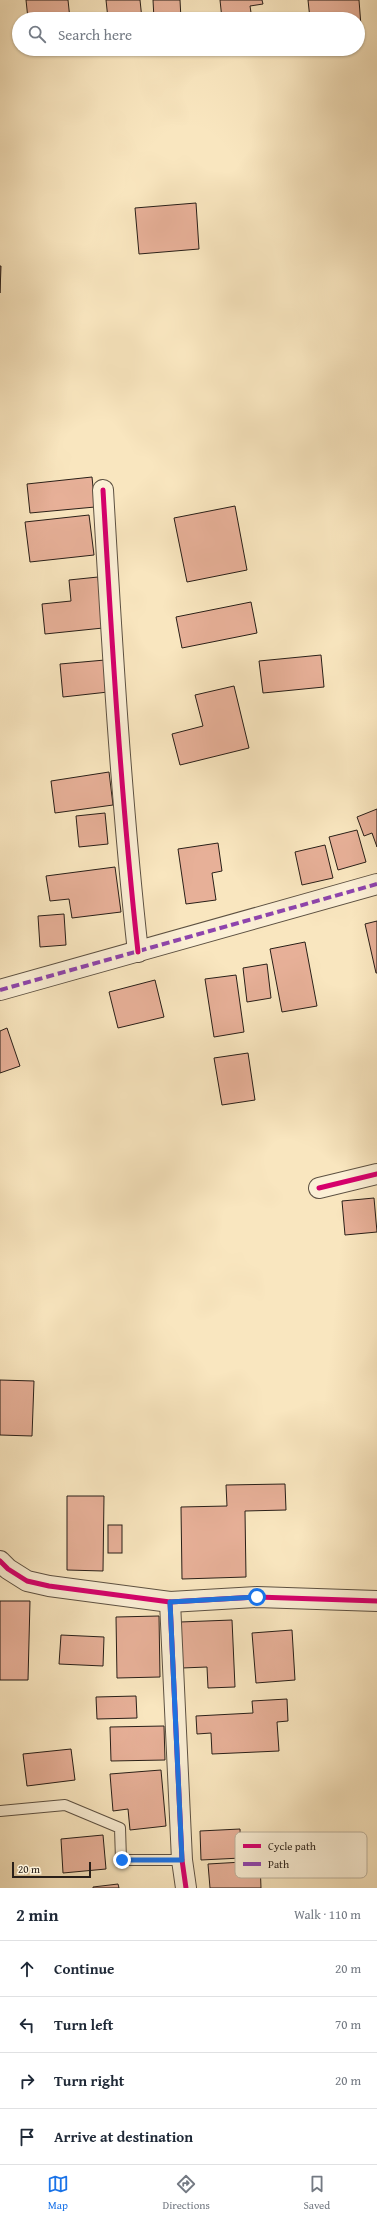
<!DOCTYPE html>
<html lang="en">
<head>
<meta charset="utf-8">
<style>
  body { margin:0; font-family:"Gentium Book Plus",serif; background:#f2f2f3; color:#1f2937 }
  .scale { position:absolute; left:12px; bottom:10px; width:79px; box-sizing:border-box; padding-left:4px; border:2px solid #291f18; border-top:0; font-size:11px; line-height:14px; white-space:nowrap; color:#291f18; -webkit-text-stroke:3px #fbefd5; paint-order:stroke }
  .stop { position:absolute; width:12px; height:12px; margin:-9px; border:3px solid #1a73e8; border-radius:50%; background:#fff }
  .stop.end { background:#1a73e8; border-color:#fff; box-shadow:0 1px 4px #0008 }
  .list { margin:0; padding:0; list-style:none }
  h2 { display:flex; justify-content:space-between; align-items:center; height:52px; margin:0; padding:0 16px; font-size:17px }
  h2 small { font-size:13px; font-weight:400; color:#747a83 }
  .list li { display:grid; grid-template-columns:26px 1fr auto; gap:12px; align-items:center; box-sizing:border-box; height:56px; padding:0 16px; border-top:1px solid #e0e1e3 }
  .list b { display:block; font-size:15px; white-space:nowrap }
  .list em { font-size:13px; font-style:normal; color:#747a83 }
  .icon { flex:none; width:22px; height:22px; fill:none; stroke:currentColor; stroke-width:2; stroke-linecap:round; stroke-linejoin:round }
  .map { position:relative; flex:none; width:377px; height:1888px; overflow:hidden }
  .search { position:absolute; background:#fff; box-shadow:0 1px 3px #0004; left:12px; right:12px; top:12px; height:44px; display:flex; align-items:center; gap:10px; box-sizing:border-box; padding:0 14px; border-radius:22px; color:#747a83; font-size:15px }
  .sheet { height:276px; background:#fff }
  nav { display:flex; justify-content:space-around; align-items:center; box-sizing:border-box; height:56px; border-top:1px solid #e0e1e3; background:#fff; font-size:11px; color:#747a83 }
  nav a { display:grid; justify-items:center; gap:2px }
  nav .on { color:#1a73e8 }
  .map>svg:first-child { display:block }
</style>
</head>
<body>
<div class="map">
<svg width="377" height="1888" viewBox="0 0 377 1888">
  <rect width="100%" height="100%" fill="#f9e6bf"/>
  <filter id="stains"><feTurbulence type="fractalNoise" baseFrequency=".005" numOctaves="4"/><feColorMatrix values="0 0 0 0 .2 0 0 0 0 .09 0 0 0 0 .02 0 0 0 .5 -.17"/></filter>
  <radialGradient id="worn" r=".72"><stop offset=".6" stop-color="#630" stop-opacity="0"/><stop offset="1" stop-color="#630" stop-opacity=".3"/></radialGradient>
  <g fill="#e7b098" stroke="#291f18">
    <polygon points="26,0 68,0 70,19 28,19"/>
    <polygon points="106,0 140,0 142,19 108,19"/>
    <polygon points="153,0 180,0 181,19 154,19"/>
    <polygon points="220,0 262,0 263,4 250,6 252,19 222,19"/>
    <polygon points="308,0 359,0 362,39 358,39 358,19 310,19"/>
    <polygon points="196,203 199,249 139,254 135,208"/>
    <polygon points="0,266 1,266 0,293"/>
    <polygon points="92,477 95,507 30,513 27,484"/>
    <polygon points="235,506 247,570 187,582 174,518"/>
    <polygon points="89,515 94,555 30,562 25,522"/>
    <polygon points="98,577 103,628 45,634 42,604 71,601 69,580"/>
    <polygon points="251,602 257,633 182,648 176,617"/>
    <polygon points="321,655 324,687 263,693 259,661"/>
    <polygon points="105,660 108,692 63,697 60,664"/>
    <polygon points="234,686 249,748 180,765 172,734 203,726 195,695"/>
    <polygon points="109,772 113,805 55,813 51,781"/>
    <polygon points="377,809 377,847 372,833 364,836 357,817"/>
    <polygon points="105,813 108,844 79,847 76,816"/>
    <polygon points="357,830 366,862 338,870 329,837"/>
    <polygon points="218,843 222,871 212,873 216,900 186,904 178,849"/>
    <polygon points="325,845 333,878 302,885 295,852"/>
    <polygon points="115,867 121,912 72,918 69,899 50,901 46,876"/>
    <polygon points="64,914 66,945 40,947 38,916"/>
    <polygon points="377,921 377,973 376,973 365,924"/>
    <polygon points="305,942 317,1006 282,1012 270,949"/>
    <polygon points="267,964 271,998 247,1002 243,968"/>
    <polygon points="236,975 244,1032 214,1037 205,979"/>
    <polygon points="155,980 164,1017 118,1028 109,992"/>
    <polygon points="7,1028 20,1066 0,1073 0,1031"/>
    <polygon points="248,1053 255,1100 222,1105 214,1058"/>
    <polygon points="374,1198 377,1232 345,1235 342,1201"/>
    <polygon points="0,1380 34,1381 32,1436 0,1435"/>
    <polygon points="285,1484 286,1510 245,1511 246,1577 182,1579 181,1507 227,1506 226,1485"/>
    <polygon points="67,1496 104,1496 103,1571 67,1570"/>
    <rect x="108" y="1525" width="14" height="28"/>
    <polygon points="0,1601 30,1601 28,1680 0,1680"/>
    <polygon points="159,1616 160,1677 117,1678 116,1617"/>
    <polygon points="232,1620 235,1687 208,1688 207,1667 182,1668 180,1622"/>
    <polygon points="292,1630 295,1680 256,1683 252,1633"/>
    <polygon points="61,1635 104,1637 103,1666 59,1664"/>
    <polygon points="136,1696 137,1718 97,1719 96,1697"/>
    <polygon points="287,1699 288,1721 277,1722 279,1751 212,1754 211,1733 197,1734 196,1716 253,1713 252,1701"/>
    <polygon points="164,1726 165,1760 111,1761 110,1727"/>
    <polygon points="71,1749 75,1780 27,1786 23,1754"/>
    <polygon points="161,1770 166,1826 130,1830 128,1809 113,1811 110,1774"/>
    <polygon points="240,1829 241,1858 201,1860 200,1831"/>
    <polygon points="103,1835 106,1869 63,1873 61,1839"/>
    <polygon points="260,1861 261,1888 210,1888 208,1864"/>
    <polygon points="118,1884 119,1888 93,1888 93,1887"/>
  </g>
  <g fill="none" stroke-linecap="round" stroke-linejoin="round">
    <g stroke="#5d5142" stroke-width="12">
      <polyline id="service" points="0,1811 65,1805 120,1828 121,1860 182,1860"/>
    </g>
    <g stroke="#5d5142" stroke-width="22">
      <g id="minor">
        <path d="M103,490C112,645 121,798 138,952"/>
        <polyline points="0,990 377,884"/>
        <polyline points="319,1188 377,1174"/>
        <polyline points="0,1561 8,1569 27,1581 49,1586 170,1602 257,1597 377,1601"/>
        <polyline points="170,1602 182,1860 186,1888"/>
      </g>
    </g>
    <use href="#service" stroke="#fbefd5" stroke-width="10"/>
    <use href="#minor" stroke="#fbefd5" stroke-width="20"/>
    <polyline stroke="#8e44ad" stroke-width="4" stroke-dasharray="8 4" stroke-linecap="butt" points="0,990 377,884"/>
    <g stroke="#fbefd5" stroke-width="8">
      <g id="cycleway">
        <path d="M103,490C112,645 121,798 138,952"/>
        <polyline points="319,1188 377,1174"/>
        <polyline points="0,1561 8,1569 27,1581 49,1586 170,1602 257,1597 377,1601"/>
        <polyline points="170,1602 182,1860 186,1888"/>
      </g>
    </g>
    <use href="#cycleway" stroke="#d6006c" stroke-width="5"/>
  </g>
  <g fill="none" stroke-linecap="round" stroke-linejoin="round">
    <polyline stroke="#1a73e8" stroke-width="5" points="122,1860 182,1860 170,1602 257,1597"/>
  </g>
  <rect x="235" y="1832" width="132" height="46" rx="6" fill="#fbefd5" stroke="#bcb19c" stroke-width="1"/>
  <rect x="243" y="1844" width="18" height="4" fill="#d6006c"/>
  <rect x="243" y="1862" width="18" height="4" fill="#8e44ad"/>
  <g font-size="11" fill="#291f18">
    <text x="268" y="1850">Cycle path</text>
    <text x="268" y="1868">Path</text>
  </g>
  <rect width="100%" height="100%" filter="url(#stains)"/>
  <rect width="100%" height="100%" fill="url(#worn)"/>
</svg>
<div class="scale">20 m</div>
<div class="stop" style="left:257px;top:1597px"></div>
<div class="stop end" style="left:122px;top:1860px"></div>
<div class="search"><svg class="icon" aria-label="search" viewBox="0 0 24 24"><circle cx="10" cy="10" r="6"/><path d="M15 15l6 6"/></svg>Search here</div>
</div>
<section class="sheet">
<h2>2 min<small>Walk · 110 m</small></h2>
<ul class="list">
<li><svg class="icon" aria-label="ahead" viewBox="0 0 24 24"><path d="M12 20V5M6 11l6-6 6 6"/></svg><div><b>Continue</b></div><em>20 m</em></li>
<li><svg class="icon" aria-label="left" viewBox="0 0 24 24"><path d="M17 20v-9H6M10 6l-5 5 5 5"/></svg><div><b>Turn left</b></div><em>70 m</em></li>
<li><svg class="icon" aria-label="right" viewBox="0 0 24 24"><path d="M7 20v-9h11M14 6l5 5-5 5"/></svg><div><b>Turn right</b></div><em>20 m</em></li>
<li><svg class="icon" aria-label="arrive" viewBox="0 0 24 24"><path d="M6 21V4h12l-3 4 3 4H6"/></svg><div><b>Arrive at destination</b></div></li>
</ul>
</section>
<nav>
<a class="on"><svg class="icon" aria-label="map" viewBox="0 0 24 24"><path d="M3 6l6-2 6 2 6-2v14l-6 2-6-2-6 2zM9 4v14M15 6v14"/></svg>Map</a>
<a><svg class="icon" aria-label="directions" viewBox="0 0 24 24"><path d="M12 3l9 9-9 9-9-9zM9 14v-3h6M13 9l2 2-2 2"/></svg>Directions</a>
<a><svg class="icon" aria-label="saved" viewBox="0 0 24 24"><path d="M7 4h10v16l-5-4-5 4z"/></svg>Saved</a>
</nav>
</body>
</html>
